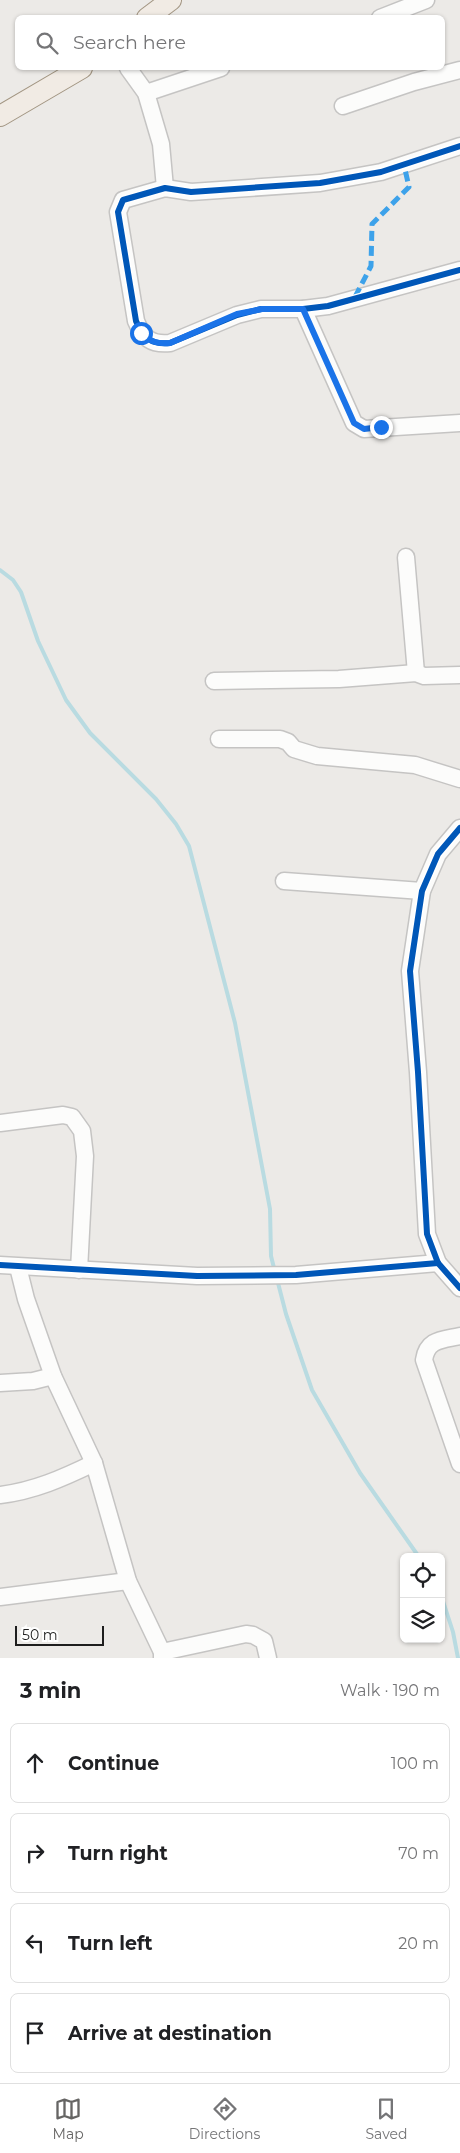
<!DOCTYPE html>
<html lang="en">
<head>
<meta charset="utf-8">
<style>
  body { margin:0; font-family:Montserrat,sans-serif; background:#f2f2f2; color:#202124 }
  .controls { position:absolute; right:15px; bottom:15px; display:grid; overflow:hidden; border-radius:8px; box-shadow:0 1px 4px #0004 }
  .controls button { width:45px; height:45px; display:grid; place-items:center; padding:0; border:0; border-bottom:1px solid #e0e0e0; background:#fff; color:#202124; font:25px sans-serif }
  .scale { position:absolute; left:15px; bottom:12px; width:89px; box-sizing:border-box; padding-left:5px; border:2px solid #1e1e1e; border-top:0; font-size:14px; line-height:18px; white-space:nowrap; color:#1e1e1e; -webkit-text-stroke:4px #fff; paint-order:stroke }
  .stop { position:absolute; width:15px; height:15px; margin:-11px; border:4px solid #1a73e8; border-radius:50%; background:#fff }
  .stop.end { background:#1a73e8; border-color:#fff; box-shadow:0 1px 5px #0008 }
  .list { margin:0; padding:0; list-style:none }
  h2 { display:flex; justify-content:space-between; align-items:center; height:65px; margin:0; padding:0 20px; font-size:21px }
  h2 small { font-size:16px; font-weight:400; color:#757577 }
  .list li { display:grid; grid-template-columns:32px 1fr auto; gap:15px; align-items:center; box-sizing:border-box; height:80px; margin:0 10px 10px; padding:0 10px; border:1px solid #e0e0e0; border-radius:8px }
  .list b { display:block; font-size:19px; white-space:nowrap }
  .list em { font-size:16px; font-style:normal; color:#757577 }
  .icon { flex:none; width:28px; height:28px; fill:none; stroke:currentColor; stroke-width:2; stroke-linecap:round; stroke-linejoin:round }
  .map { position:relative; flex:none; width:460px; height:1658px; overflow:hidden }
  .search { position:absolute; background:#fff; box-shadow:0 1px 4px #0004; left:15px; right:15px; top:15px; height:55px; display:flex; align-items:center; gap:12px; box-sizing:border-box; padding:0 18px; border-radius:8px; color:#757577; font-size:19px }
  .sheet { height:425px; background:#fff }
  nav { display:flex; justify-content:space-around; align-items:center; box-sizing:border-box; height:70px; border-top:1px solid #e0e0e0; background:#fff; font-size:14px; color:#757577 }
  nav a { display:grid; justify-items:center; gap:2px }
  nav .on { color:#666564 }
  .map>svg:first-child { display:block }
</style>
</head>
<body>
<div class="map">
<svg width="460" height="1658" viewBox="0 0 460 1658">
  <rect width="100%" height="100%" fill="#eceae7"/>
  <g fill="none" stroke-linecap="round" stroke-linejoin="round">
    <g stroke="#b9dbe1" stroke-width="4">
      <polyline points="0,570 13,580 21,592 38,641 66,700 90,733 156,799 176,824 189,846 235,1023 270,1209 271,1256 275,1272"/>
      <polyline points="277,1279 286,1314 312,1390 360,1473 419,1557"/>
      <polyline points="441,1595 453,1632 458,1658"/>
    </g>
    <g stroke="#c5c4c3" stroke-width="19">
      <g id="minor">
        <polyline points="380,18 426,0"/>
        <polyline points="128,68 146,93 161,144 165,188"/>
        <polyline points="146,93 221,68"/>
        <polyline points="343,106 414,82 460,70"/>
        <path d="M460,146L381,172L320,183L191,192L165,188L123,200L118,212L136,321C143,338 151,345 170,343L237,315L261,309H303L328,306L460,270"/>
        <polyline points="303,309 354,423 364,429 460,423"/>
        <polyline points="406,557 416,673"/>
        <polyline points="214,681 339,679 416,673 424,676 460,675"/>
        <polyline points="219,739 280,739 288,742 294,749 317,756 415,765 460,779"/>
        <polyline points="460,828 438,854 422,891 410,971 418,1072 427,1234 438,1263 460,1288"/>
        <polyline points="284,881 422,891"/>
        <polyline points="0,1123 63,1115 72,1117 82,1131 85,1156 79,1270"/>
        <polyline points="0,1265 197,1276 296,1275 438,1263"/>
        <polyline points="18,1267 26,1299 53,1376 94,1463 128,1581 162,1652 162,1658"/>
        <path d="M460,1336C442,1340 427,1339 424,1360L460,1464"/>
        <polyline points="0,1383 33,1381 53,1376"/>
        <path d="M0,1495C34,1491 63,1478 94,1463"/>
        <polyline points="0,1597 128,1581"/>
        <polyline points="162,1652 246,1634 253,1635 264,1641 268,1658"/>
      </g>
    </g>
    <g stroke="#a39683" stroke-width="22">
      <g id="major">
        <polyline points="147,18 171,0"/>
        <polyline points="0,116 82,68"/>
      </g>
    </g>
    <use href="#minor" stroke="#fcfcfb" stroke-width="16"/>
    <use href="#major" stroke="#f1ebe4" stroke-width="20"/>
    <polyline stroke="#3da2ea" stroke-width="5" stroke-dasharray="10 5" stroke-linecap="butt" points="355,297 371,266 372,224 409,187 404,165"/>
    <g stroke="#fff" stroke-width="9">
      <g id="cycleway">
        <path d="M460,146L381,172L320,183L191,192L165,188L123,200L118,212L136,321C143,338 151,345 170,343L237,315L261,309H303L328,306L460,270"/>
        <polyline points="460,828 438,854 422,891 410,971 418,1072 427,1234 438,1263 460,1288"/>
        <polyline points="0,1265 197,1276 296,1275 438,1263"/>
      </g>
    </g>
    <use href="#cycleway" stroke="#0057b8" stroke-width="6"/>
  </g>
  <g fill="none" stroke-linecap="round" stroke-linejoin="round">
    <path stroke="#1a73e8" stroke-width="6" d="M141,333C151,342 157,344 170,343L237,314L262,309H303L354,423L364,429L381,427"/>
  </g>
</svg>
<div class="controls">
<button><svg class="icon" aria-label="locate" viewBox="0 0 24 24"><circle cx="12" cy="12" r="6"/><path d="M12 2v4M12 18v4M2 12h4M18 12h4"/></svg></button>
<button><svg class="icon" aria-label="layers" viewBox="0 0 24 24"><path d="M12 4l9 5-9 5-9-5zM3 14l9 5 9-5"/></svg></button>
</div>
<div class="scale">50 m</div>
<div class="stop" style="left:141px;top:333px"></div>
<div class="stop end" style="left:381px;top:427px"></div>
<div class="search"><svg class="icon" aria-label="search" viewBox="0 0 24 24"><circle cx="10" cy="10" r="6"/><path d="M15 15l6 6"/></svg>Search here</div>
</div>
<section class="sheet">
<h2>3 min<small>Walk · 190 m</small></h2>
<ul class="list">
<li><svg class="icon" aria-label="ahead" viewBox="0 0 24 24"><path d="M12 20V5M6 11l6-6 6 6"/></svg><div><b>Continue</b></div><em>100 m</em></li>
<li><svg class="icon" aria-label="right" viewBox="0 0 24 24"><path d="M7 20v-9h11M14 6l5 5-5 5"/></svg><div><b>Turn right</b></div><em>70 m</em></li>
<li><svg class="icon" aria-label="left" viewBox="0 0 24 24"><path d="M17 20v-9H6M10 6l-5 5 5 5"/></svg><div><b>Turn left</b></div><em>20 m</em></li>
<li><svg class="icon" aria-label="arrive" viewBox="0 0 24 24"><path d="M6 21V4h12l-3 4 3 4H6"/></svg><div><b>Arrive at destination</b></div></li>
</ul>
</section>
<nav>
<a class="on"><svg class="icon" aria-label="map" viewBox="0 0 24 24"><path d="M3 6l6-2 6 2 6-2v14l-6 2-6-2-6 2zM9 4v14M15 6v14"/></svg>Map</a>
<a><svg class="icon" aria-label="directions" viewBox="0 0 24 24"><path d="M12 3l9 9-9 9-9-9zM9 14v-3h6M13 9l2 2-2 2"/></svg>Directions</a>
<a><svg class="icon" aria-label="saved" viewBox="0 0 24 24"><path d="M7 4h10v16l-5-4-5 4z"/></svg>Saved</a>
</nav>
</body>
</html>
